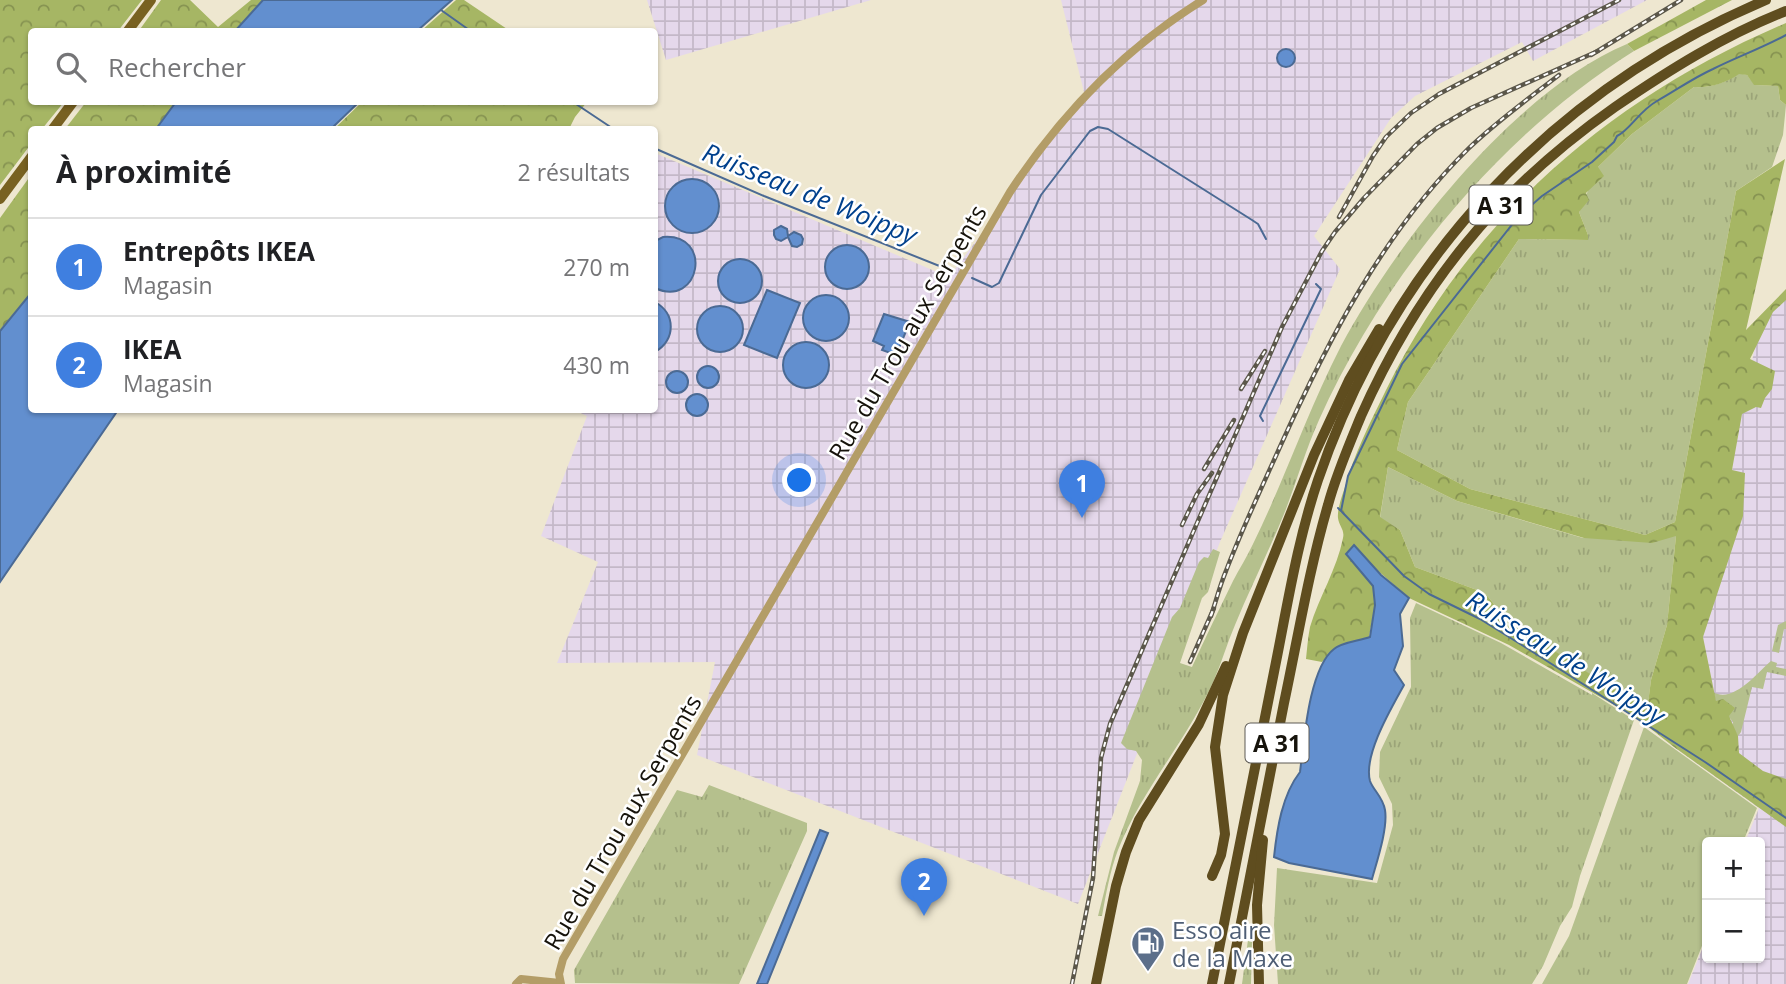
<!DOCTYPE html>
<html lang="fr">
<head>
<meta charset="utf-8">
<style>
  body { margin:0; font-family:"Open Sans",sans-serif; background:#f2f2f2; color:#202124 }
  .controls { position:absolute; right:21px; bottom:21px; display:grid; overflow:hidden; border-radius:7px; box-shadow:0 2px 5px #0004 }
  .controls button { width:63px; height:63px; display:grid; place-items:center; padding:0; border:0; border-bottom:2px solid #e0e0e0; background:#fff; color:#202124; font:35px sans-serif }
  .you { position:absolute; left:800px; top:481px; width:24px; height:24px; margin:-18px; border:5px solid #fff; border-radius:50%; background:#1a73e8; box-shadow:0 0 0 10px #1a73e833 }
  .badge { display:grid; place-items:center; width:46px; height:46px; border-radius:50%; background:#7c3aed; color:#fff; font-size:23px; font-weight:700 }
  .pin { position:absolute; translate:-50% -58px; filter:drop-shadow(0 2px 4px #0008) }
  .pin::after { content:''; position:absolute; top:37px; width:24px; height:21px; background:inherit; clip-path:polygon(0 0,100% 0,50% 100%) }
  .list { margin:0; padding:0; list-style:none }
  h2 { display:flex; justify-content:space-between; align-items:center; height:91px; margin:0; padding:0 28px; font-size:30px }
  h2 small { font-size:23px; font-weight:400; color:#757577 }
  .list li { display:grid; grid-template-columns:46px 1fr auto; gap:21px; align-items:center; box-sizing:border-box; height:98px; padding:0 28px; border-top:2px solid #e0e0e0 }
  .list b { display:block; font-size:26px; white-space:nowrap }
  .list p { margin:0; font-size:23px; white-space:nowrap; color:#757577 }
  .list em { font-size:23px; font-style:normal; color:#757577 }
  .icon { flex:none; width:38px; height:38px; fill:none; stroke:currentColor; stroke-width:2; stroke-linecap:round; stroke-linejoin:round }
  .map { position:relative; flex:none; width:1786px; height:984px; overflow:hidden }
  .search { position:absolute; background:#fff; box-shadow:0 2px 5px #0004; left:28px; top:28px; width:630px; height:77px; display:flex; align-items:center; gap:18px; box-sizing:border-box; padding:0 24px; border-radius:7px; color:#757577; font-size:26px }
  .panel { position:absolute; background:#fff; box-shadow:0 2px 5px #0004; left:28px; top:126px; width:630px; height:287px; border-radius:7px }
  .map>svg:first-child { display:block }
</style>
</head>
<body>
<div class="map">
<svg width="1786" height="984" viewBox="0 0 1786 984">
  <defs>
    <pattern id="industrial-grid" width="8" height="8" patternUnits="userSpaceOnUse" patternTransform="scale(1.75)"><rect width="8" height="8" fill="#e5d8eb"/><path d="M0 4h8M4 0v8" fill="none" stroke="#c4b8c8"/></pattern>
    <pattern id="grass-tufts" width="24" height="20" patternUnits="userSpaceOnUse" patternTransform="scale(1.75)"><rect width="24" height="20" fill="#b5c08d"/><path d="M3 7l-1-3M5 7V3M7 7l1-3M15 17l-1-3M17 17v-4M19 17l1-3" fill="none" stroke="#9ba478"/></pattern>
    <pattern id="forest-crowns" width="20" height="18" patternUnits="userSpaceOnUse" patternTransform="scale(1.75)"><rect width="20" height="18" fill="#a6b664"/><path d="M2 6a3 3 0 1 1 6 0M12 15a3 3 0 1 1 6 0" fill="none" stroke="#869351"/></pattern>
  </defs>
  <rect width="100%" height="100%" fill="#eee7d0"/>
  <g fill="url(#industrial-grid)">
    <polygon points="647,0 871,0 666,60"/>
    <polygon points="1061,0 1647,0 1533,61 1522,42 1415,96 1391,118 1314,236 1340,269 1220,542 1078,904 697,755 715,662 557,663 598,562 541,536 587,416 574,410 654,410 655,153 949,277 1085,96"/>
    <polygon points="1786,295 1786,984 1688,984 1707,937 1707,958 1760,958 1760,842 1745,842 1759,808 1674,747 1727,541 1735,432 1760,327"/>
  </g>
  <g fill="url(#grass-tufts)">
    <path d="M1627,44L1634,51C1499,136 1384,275 1319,420C1306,449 1297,480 1286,509C1270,549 1251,586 1235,625C1227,643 1222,662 1214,680C1188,739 1142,789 1118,850C1110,871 1106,894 1102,916H1098L1114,852L1140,781L1142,760L1136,751L1127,749L1121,743L1172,617L1180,608L1199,562L1204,557L1208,558L1213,549L1220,552L1208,592L1202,598L1180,663L1192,667C1205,638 1219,610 1233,581C1239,569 1247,557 1253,544C1285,479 1308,410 1341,346C1397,241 1516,90 1627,44Z"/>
    <path d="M1739,73L1747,75L1755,85L1778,86L1780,100L1786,105L1783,135L1772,167L1736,191L1675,522L1645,535L1470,489L1397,450L1408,402L1519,239L1588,240V235L1579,212L1598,167L1632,134L1694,87C1710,88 1726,83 1739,73Z"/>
    <polygon points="1388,467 1457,501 1583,538 1676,536 1667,625 1651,680 1647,712 1507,620 1485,593 1415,567 1400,530 1380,518"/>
    <polygon points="1416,603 1501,643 1592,695 1592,693 1634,720 1580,876 1572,907 1560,926 1543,966 1532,984 1278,984 1274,925 1277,868 1377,883 1393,825 1392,804 1379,777 1380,752 1411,687 1410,618"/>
    <polygon points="1786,621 1786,629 1784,629 1779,653 1772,651 1778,625"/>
    <path d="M1771,661L1777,663L1776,667L1786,669V676L1767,672L1763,689L1752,687L1741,732L1738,736L1732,727L1733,722L1716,701L1713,692C1733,704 1757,673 1771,661Z"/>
    <polygon points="1644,727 1757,808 1743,842 1707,842 1707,933 1687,984 1542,984 1569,936"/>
    <polygon points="709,785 807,823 807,831 739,984 575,983 574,970 677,790 702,797"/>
    <polygon points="1248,940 1252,942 1251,984 1242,984"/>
  </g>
  <g fill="url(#forest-crowns)" fill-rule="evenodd">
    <polygon points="0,0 142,0 118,31 32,32 32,102 64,102 42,129 32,130 31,144 0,185"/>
    <polygon points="161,0 190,0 218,27 251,0 263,0 235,31 138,32"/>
    <polygon points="456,0 464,0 510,31 421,31"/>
    <polygon points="1706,0 1732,0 1634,51 1627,44"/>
    <path d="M1786,23V105L1780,100L1778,86L1754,85L1747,75L1739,74C1726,83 1710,88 1694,87L1632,134L1598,167L1604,176L1586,193L1589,200L1579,212L1588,235V240L1519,239L1408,402L1397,450L1470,489L1645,535L1675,522L1736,191L1785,159L1746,330L1786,289V300L1773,312L1750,359L1775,371L1772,389L1765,398L1761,408L1756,407L1742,414L1732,470L1745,473L1743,516L1703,637L1716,701L1723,699L1735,708L1729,716L1738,736L1739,753L1763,771L1786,779V827L1674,747L1637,718L1509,645L1409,598L1368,562L1361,571L1373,586L1375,605L1369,637L1335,648L1322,662L1306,659C1307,649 1308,637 1310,627C1319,597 1337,569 1343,538C1345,530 1339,526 1338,518C1337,510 1342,496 1345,487C1354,454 1371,421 1386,390C1471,218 1610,98 1786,23ZM1388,467L1457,501L1584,538L1652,543L1676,536L1667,625L1651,680L1647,711L1507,620L1485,593L1415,567L1400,530L1380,517Z"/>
    <polygon points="86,102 176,102 156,129 65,129"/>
    <polygon points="362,102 587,102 575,117 569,129 334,129"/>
    <polygon points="31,175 31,293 0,330 0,218"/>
  </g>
  <g fill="#628fcf" stroke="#4b6a94" stroke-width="2">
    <polygon points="263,0 452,0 417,31 235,31"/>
    <circle cx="1286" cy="58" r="9"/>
    <polygon points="176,102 359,102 331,129 156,129"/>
    <circle cx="692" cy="206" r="27"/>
    <polygon points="781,226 787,229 788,236 794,232 801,235 803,239 802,244 797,247 792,246 788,237 781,241 776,239 774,235 774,230"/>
    <path d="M663,237C714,233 700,309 655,288V241Z"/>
    <circle cx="847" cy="267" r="22"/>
    <circle cx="740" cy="281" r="22"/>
    <polygon points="767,290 800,303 777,358 744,345"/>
    <polygon points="31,293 32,410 118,410 0,582 0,331"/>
    <circle cx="826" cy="318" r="23"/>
    <path d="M655,302C676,314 676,339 655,352Z"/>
    <circle cx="720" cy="329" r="23"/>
    <polygon points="884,314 910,322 896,355 882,350 884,346 873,341"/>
    <circle cx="806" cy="365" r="23"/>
    <circle cx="708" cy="377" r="11"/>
    <circle cx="677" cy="382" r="11"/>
    <circle cx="697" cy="405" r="11"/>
    <path d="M1354,545L1381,575L1409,598L1400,614L1403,646L1394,670L1404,685C1392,707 1363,755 1370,781C1373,790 1383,797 1385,810C1388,828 1377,861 1372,879L1289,863L1274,857C1277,829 1282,795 1300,772C1304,741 1309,668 1334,649C1342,642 1359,641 1370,637L1375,605L1373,586L1346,554Z"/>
    <polygon points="820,830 828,833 767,984 757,984"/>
  </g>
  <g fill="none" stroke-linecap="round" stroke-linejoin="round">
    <g stroke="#4b6a94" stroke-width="2">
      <polyline points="441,10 472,32"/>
      <polyline points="573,102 615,130"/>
      <polyline points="654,148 764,196 952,271"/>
      <polyline points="972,278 992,287 999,283 1041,195 1090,131 1098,127 1108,129 1252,220 1258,224 1266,239"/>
      <polyline points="1263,421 1260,416 1321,289 1316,284"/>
      <path d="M1338,508L1341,511L1348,476L1402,364L1518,217L1542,196L1592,162L1614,142L1617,136C1630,130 1639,111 1657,101C1675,91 1693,78 1713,69C1737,57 1762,48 1786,35"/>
      <polyline points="1342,512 1404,576 1429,594 1480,619 1525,647 1705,762 1786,818"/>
    </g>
    <g stroke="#b39d67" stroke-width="8">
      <polyline points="516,984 521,979 560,983"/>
      <path d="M561,984L559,974L563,959L1010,192C1060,116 1125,48 1203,0"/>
    </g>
    <g stroke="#786121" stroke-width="10">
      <polyline points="127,32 151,0"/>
      <polyline points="52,130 73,102"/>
      <polyline points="0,199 32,156"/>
    </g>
    <g stroke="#5f4d1f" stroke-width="10">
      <polyline points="1212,876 1221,855 1225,834 1215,747 1223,695 1243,633 1314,455 1349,380 1379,329"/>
      <polyline points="1096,984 1116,886 1126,852 1139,820 1199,724 1226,666"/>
      <path d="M1212,984C1232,880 1253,776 1274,672C1287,608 1297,542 1318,480C1393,260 1553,90 1766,0"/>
      <path d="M1229,984C1247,890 1266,797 1284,703C1298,637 1309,570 1328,505C1336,475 1349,445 1361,416C1419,286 1498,189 1615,107C1669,70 1725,35 1786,11"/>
      <polyline points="1259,984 1257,905 1263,840"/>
    </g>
    <g stroke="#5b574a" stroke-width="4.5">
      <g id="rail">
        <polyline points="1591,55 1681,0"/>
        <polyline points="1339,217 1373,156 1386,137 1411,113 1439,94 1619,0"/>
        <polyline points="1241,389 1265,351"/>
        <polyline points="1204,469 1234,420"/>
        <polyline points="1182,525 1197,494 1212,473"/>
        <path d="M1211,616C1216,601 1220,585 1226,571C1242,529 1261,489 1279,449C1328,340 1382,234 1468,149C1496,122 1528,99 1559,75"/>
        <polyline points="1190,662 1214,608"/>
        <polyline points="1072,984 1093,878 1101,758 1110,724 1282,327 1322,251 1335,232 1364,198 1417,144 1437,128 1471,108 1598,51"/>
      </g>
    </g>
    <use href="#rail" stroke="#fff" stroke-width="2" stroke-dasharray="5" stroke-linecap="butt"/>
  </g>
  <defs>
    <g id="fuel-pin" transform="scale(1.75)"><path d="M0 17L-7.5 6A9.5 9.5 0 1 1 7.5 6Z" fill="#5c6f8a" stroke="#fff"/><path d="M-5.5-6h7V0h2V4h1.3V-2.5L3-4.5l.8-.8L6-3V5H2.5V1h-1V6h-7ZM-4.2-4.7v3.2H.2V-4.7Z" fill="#fff"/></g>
  </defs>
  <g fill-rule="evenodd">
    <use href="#fuel-pin" x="1148" y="943"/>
  </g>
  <g text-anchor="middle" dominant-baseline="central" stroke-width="5" stroke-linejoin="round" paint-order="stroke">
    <g fill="#fff" stroke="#5c5a54" stroke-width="2">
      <rect x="1469.5" y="185.5" width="63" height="39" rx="5"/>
      <rect x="1245.5" y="723.5" width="63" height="39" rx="5"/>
    </g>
    <g font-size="23" font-weight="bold" fill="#16130b">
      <text x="1501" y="205">A 31</text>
      <text x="1277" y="743">A 31</text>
    </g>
    <g font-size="24" fill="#16130b" stroke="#fff">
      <text transform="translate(907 332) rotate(-60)">Rue du Trou aux Serpents</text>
      <text transform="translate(622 822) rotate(-60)">Rue du Trou aux Serpents</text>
    </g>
    <g font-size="24" fill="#4e5e75" stroke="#fff" text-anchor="start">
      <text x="1172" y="929">Esso aire<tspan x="1172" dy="28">de la Maxe</tspan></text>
    </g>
    <g font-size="26" font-style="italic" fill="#00408c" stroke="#fff">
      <text transform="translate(810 193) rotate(22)">Ruisseau de Woippy</text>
      <text transform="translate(1566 657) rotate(32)">Ruisseau de Woippy</text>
    </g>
  </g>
</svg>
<div class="controls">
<button>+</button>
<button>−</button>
</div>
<div class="you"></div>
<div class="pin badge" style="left:1082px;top:518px;background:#3f7fe0">1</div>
<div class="pin badge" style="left:924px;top:916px;background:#3f7fe0">2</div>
<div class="search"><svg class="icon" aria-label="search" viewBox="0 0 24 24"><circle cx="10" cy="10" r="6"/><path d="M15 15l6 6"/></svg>Rechercher</div>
<section class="panel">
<h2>À proximité<small>2 résultats</small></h2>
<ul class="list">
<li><span class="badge" style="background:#3f7fe0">1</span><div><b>Entrepôts IKEA</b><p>Magasin</p></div><em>270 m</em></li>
<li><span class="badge" style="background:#3f7fe0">2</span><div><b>IKEA</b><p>Magasin</p></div><em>430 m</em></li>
</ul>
</section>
</div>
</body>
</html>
